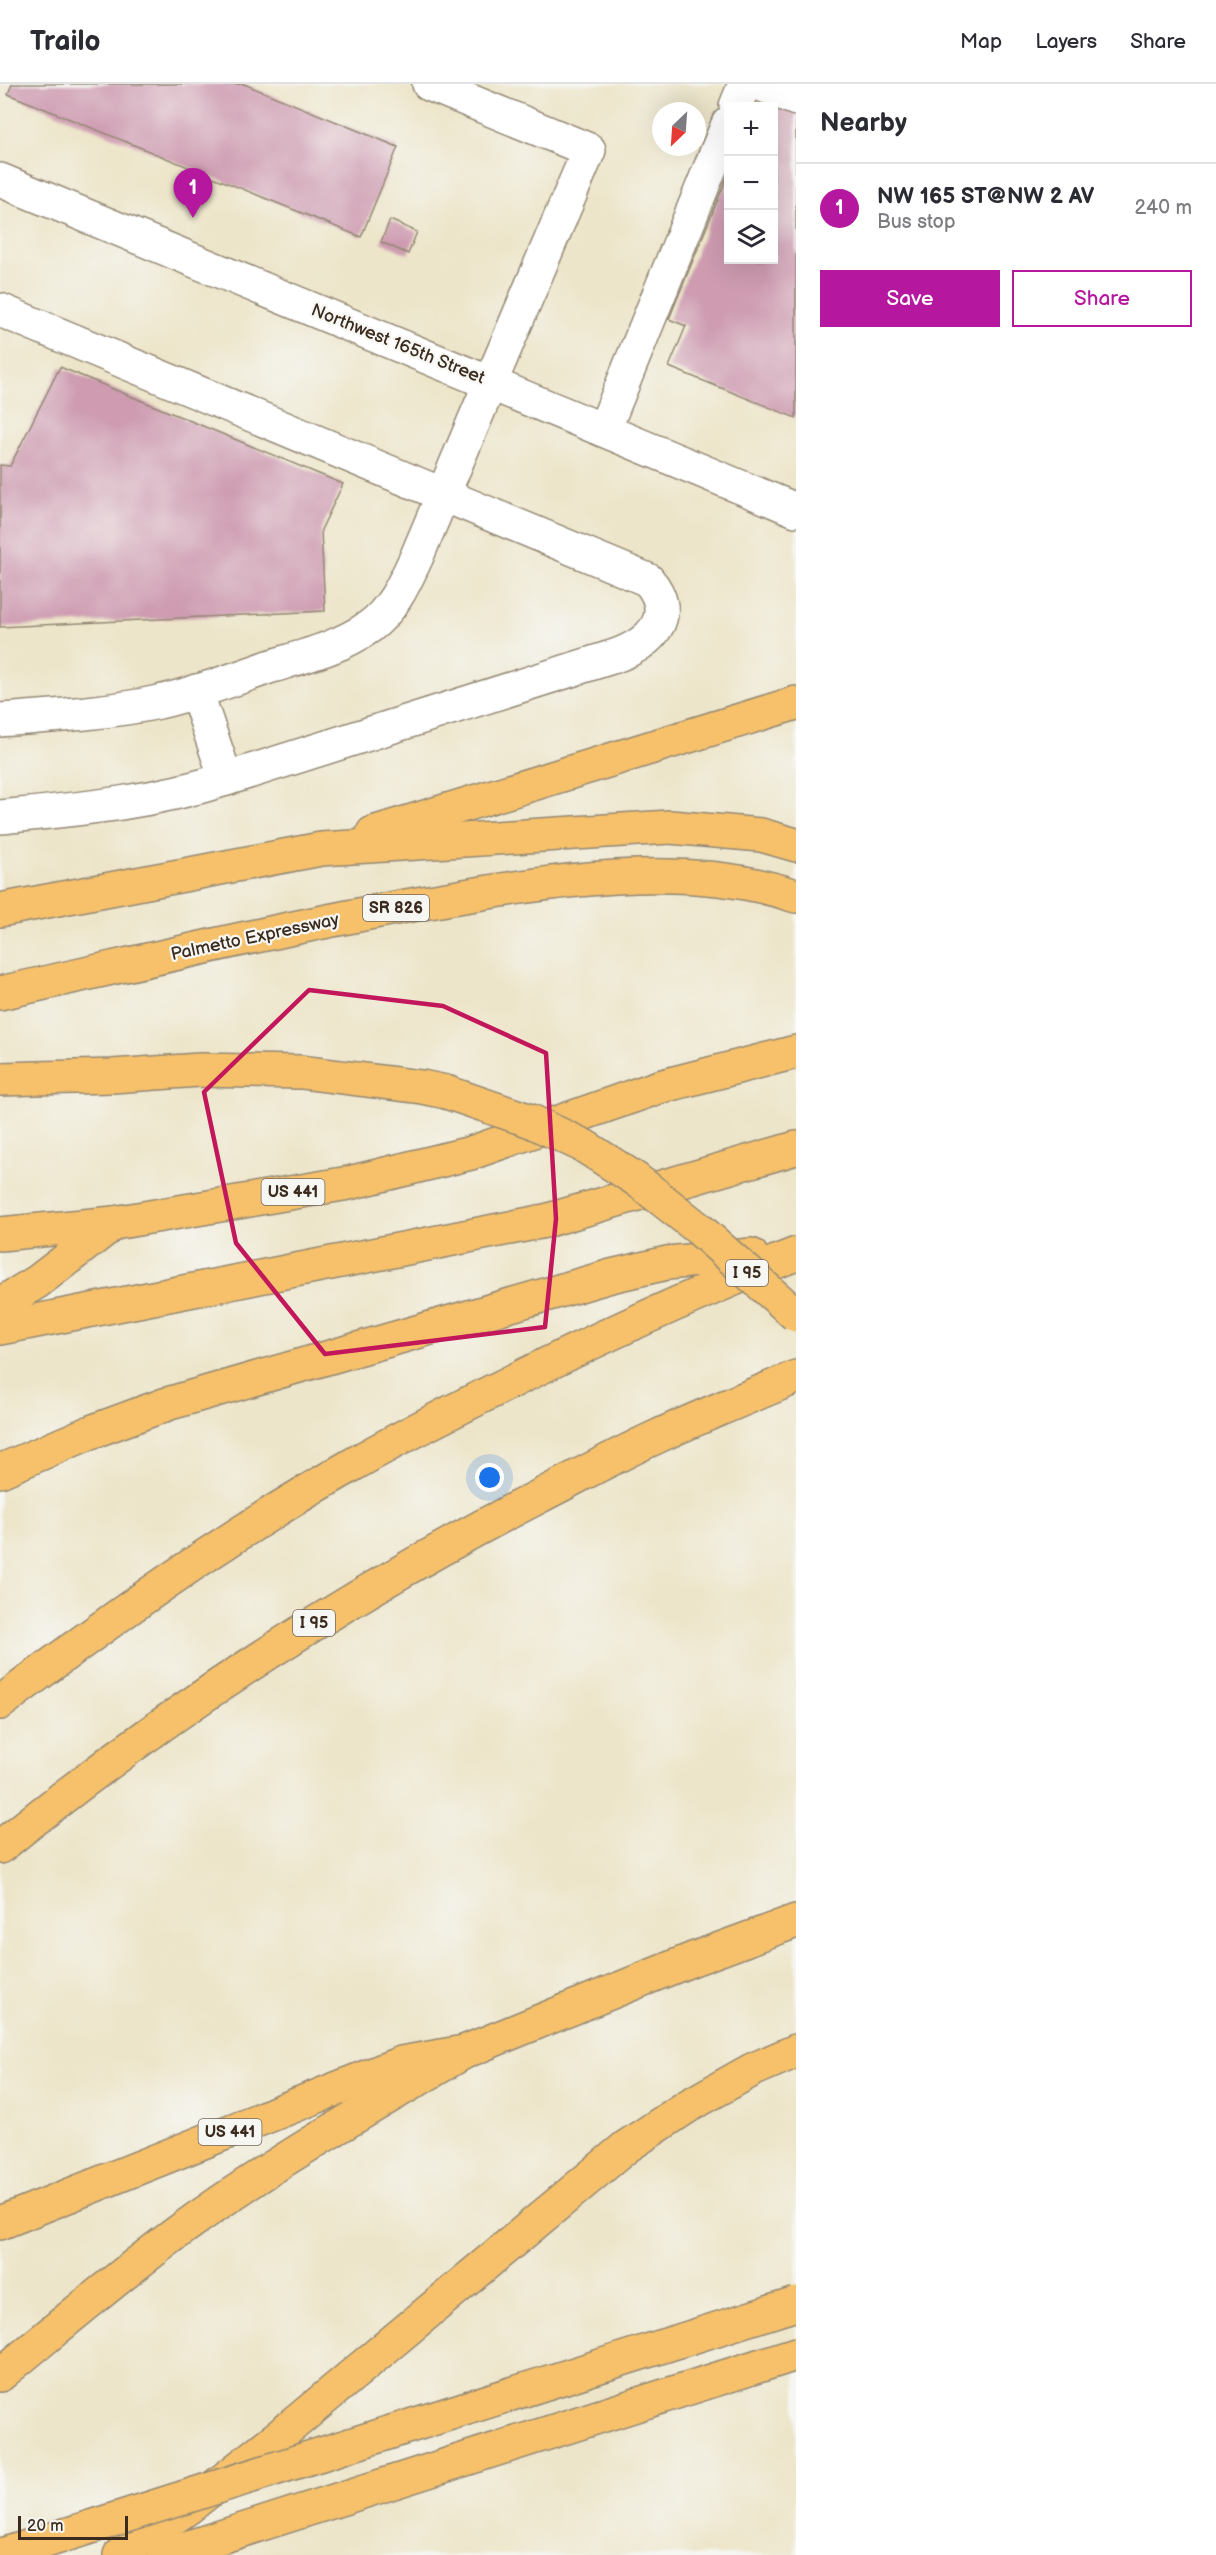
<!DOCTYPE html>
<html lang="en">
<head>
<meta charset="utf-8">
<style>
  body { margin:0; font-family:"Balsamiq Sans",sans-serif; background:#f2f2f3; color:#2b2b33 }
  .controls { position:absolute; right:18px; top:18px; display:grid; overflow:hidden; border-radius:0px; box-shadow:0 6px 24px #0002 }
  .controls button { width:54px; height:54px; display:grid; place-items:center; padding:0; border:0; border-bottom:2px solid #e1e1e2; background:#fff; color:#2b2b33; font:30px sans-serif }
  .compass { position:absolute; left:652px; top:18px; width:54px; height:54px; border-radius:50%; background:#fff; box-shadow:0 6px 24px #0002; rotate:205deg }
  .scale { position:absolute; left:18px; bottom:15px; width:110px; box-sizing:border-box; padding-left:6px; border:3px solid #3b2a1e; border-top:0; font-size:16px; line-height:21px; white-space:nowrap; color:#3b2a1e; -webkit-text-stroke:4px #f6f6f2; paint-order:stroke }
  .you { position:absolute; left:490px; top:1394px; width:21px; height:21px; margin:-15px; border:4px solid #fff; border-radius:50%; background:#1a73e8; box-shadow:0 0 0 9px #1a73e833 }
  .badge { display:grid; place-items:center; width:39px; height:39px; border-radius:50%; background:#b5179e; color:#fff; font-size:20px; font-weight:700 }
  .pin { position:absolute; translate:-50% -50px; filter:drop-shadow(0 2px 3px #0008) }
  .pin::after { content:''; position:absolute; top:32px; width:21px; height:18px; background:inherit; clip-path:polygon(0 0,100% 0,50% 100%) }
  .list { margin:0; padding:0; list-style:none }
  h2 { display:flex; justify-content:space-between; align-items:center; height:78px; margin:0; padding:0 24px; font-size:26px }
  h2 small { font-size:20px; font-weight:400; color:#7c7c81 }
  .list li { display:grid; grid-template-columns:39px 1fr auto; gap:18px; align-items:center; box-sizing:border-box; height:90px; padding:0 24px; border-top:2px solid #e1e1e2 }
  .list b { display:block; font-size:22px; white-space:nowrap }
  .list p { margin:0; font-size:20px; white-space:nowrap; color:#7c7c81 }
  .list em { font-size:20px; font-style:normal; color:#7c7c81 }
  .actions { display:flex; gap:12px; padding:18px 24px }
  .actions a { flex:1; padding:14px 0; border:2px solid #b5179e; border-radius:0px; text-align:center; font-size:21px; color:#b5179e }
  .actions .main { background:#b5179e; color:#fff }
  .icon { flex:none; width:33px; height:33px; fill:none; stroke:currentColor; stroke-width:2; stroke-linecap:round; stroke-linejoin:round }
  .map { position:relative; flex:none; width:796px; height:2471px; overflow:hidden }
  header { display:flex; align-items:center; gap:36px; box-sizing:border-box; height:84px; padding:0 30px; background:#fff; border-bottom:2px solid #e1e1e2 }
  header strong { font-size:28px }
  nav { display:flex; gap:33px; margin-inline-start:auto; font-size:21px }
  main { display:flex }
  aside { flex:1; background:#fff }
  .map>svg:first-child { display:block }
</style>
</head>
<body>
<header>
<strong>Trailo</strong>
<nav><a>Map</a><a>Layers</a><a>Share</a></nav>
</header>
<main>
<div class="map">
<svg width="796" height="2471" viewBox="0 0 796 2471">
  <rect width="100%" height="100%" fill="#f6f6f2"/>
  <filter id="ink" filterUnits="userSpaceOnUse"><feTurbulence type="fractalNoise" baseFrequency=".0167" numOctaves="2"/><feDisplacementMap in="SourceGraphic" scale="12" xChannelSelector="R" yChannelSelector="G"/><feConvolveMatrix kernelMatrix="1 2 1 2 8 2 1 2 1" color-interpolation-filters="sRGB"/></filter>
  <filter id="wash" filterUnits="userSpaceOnUse"><feTurbulence type="fractalNoise" baseFrequency=".008" numOctaves="4" result="noise"/><feDisplacementMap in="SourceGraphic" scale="24" xChannelSelector="R" yChannelSelector="G"/><feGaussianBlur stdDeviation="1.35" result="paint"/><feColorMatrix in="noise" values="0 0 0 0 0 0 0 0 0 0 0 0 0 0 0 0 0 1.4 0 .05"/><feComposite in="paint" operator="in"/></filter>
  <g filter="url(#wash)">
    <rect width="100%" height="100%" fill="#ede5c9"/>
    <g id="blocks">
      <g fill="#ce9bb1">
        <polygon points="12,0 244,0 398,63 361,153 8,10"/>
        <polygon points="777,20 796,28 796,334 669,283 686,242 669,235 728,91 728,176 774,176 774,29"/>
        <polygon points="390,136 417,148 408,170 381,158"/>
        <polygon points="60,283 343,400 321,446 325,527 0,543 0,381 10,382"/>
      </g>
    </g>
  </g>
  <g filter="url(#ink)">
    <use href="#blocks" fill-opacity="0" stroke="#948874" stroke-width="1.5"/>
    <g fill="none" stroke-linecap="round" stroke-linejoin="round">
      <g stroke="#948874" stroke-width="36">
        <g id="minor">
          <polyline points="760,0 796,15"/>
          <polyline points="736,22 745,0"/>
          <polyline points="0,96 796,426"/>
          <path d="M0,226L648,496C679,532 651,559 615,572L226,695C150,719 79,725 0,733"/>
          <polyline points="604,346 728,40"/>
          <polyline points="196,607 226,695"/>
          <path d="M0,636C53,632 107,629 159,618C197,609 235,595 272,582C305,572 341,563 369,543C393,526 405,498 417,472L589,66L429,0"/>
        </g>
      </g>
      <g stroke="#948874" stroke-width="36">
        <g id="major">
          <polyline points="0,1150 114,1139 349,1099 471,1069 659,1003 796,968"/>
          <polyline points="0,2139 401,1979 464,1968 693,1875 796,1837"/>
        </g>
      </g>
      <g stroke="#948874" stroke-width="36">
        <g id="highway">
          <polyline points="373,749 796,619"/>
          <polyline points="0,826 321,765 670,743 761,751 796,761"/>
          <path d="M0,909C141,878 281,844 423,819C540,799 681,773 796,812"/>
          <polyline points="0,995 112,992 200,986 301,988 422,1003 446,1008"/>
          <polyline points="0,1220 37,1198 114,1139"/>
          <polyline points="0,1244 545,1137 796,1064"/>
          <polyline points="0,1387 91,1348 167,1320 611,1192 667,1179 751,1171"/>
          <path d="M0,1619C111,1535 226,1453 347,1384C403,1351 461,1323 519,1294C609,1249 701,1207 796,1170"/>
          <path d="M0,1763C168,1627 346,1512 538,1413C577,1393 615,1372 654,1354C701,1332 749,1313 796,1293"/>
          <path d="M0,2291C59,2243 117,2193 178,2148C269,2081 367,2026 464,1968"/>
          <polyline points="120,2471 189,2423 289,2344 626,2063 688,2022 752,1986 796,1967"/>
          <polyline points="164,2471 796,2270"/>
        </g>
      </g>
      <use href="#minor" stroke="#fff" stroke-width="33"/>
      <use href="#major" stroke="#f6c16b" stroke-width="33"/>
      <use href="#highway" stroke="#f6c16b" stroke-width="33"/>
      <g stroke="#948874" stroke-width="36" stroke-linecap="butt">
        <g id="highway-bridge">
          <polyline points="446,1008 531,1037 584,1062 637,1096 699,1145 796,1231"/>
          <polyline points="2,2471 796,2220"/>
        </g>
      </g>
      <use href="#highway-bridge" stroke="#f6c16b" stroke-width="33"/>
    </g>
  </g>
  <path fill="none" stroke="#c2185b" stroke-width="4.5" stroke-linejoin="round" d="M309,906L443,922L546,969L556,1135L545,1243L325,1270L236,1159L204,1008Z"/>
  <g text-anchor="middle" dominant-baseline="central" stroke-width="4.5" stroke-linejoin="round" paint-order="stroke">
    <g fill="#f6f6f2" stroke="#73675e" stroke-width="1.5">
      <rect x="363" y="811" width="66" height="26" rx="4.5"/>
      <rect x="261.5" y="1095" width="63" height="26" rx="4.5"/>
      <rect x="726" y="1176" width="42" height="26" rx="4.5"/>
      <rect x="293" y="1526" width="42" height="26" rx="4.5"/>
      <rect x="198.5" y="2035" width="63" height="26" rx="4.5"/>
    </g>
    <g font-size="16" font-weight="bold" fill="#3b2a1e">
      <text x="396" y="824">SR 826</text>
      <text x="293" y="1108">US 441</text>
      <text x="747" y="1189">I 95</text>
      <text x="314" y="1539">I 95</text>
      <text x="230" y="2048">US 441</text>
    </g>
    <g font-size="18" fill="#3b2a1e" stroke="#f6f6f2">
      <text transform="translate(398 260) rotate(22)">Northwest 165th Street</text>
      <text transform="translate(255 853) rotate(-12)">Palmetto Expressway</text>
    </g>
  </g>
</svg>
<div class="controls">
<button>+</button>
<button>−</button>
<button><svg class="icon" aria-label="layers" viewBox="0 0 24 24"><path d="M12 4l9 5-9 5-9-5zM3 14l9 5 9-5"/></svg></button>
</div>
<svg class="compass" viewBox="-18 -18 36 36"><path d="M0-13l5 13h-10z" fill="#e53935"/><path d="M0 13l5-13h-10z" fill="#7c7c81"/></svg>
<div class="scale">20 m</div>
<div class="you"></div>
<div class="pin badge" style="left:193px;top:134px">1</div>
</div>
<aside>
<h2>Nearby<small></small></h2>
<ul class="list">
<li><span class="badge">1</span><div><b>NW 165 ST@NW 2 AV</b><p>Bus stop</p></div><em>240 m</em></li>
</ul>
<div class="actions"><a class="main">Save</a><a>Share</a></div>
</aside>
</main>
</body>
</html>
